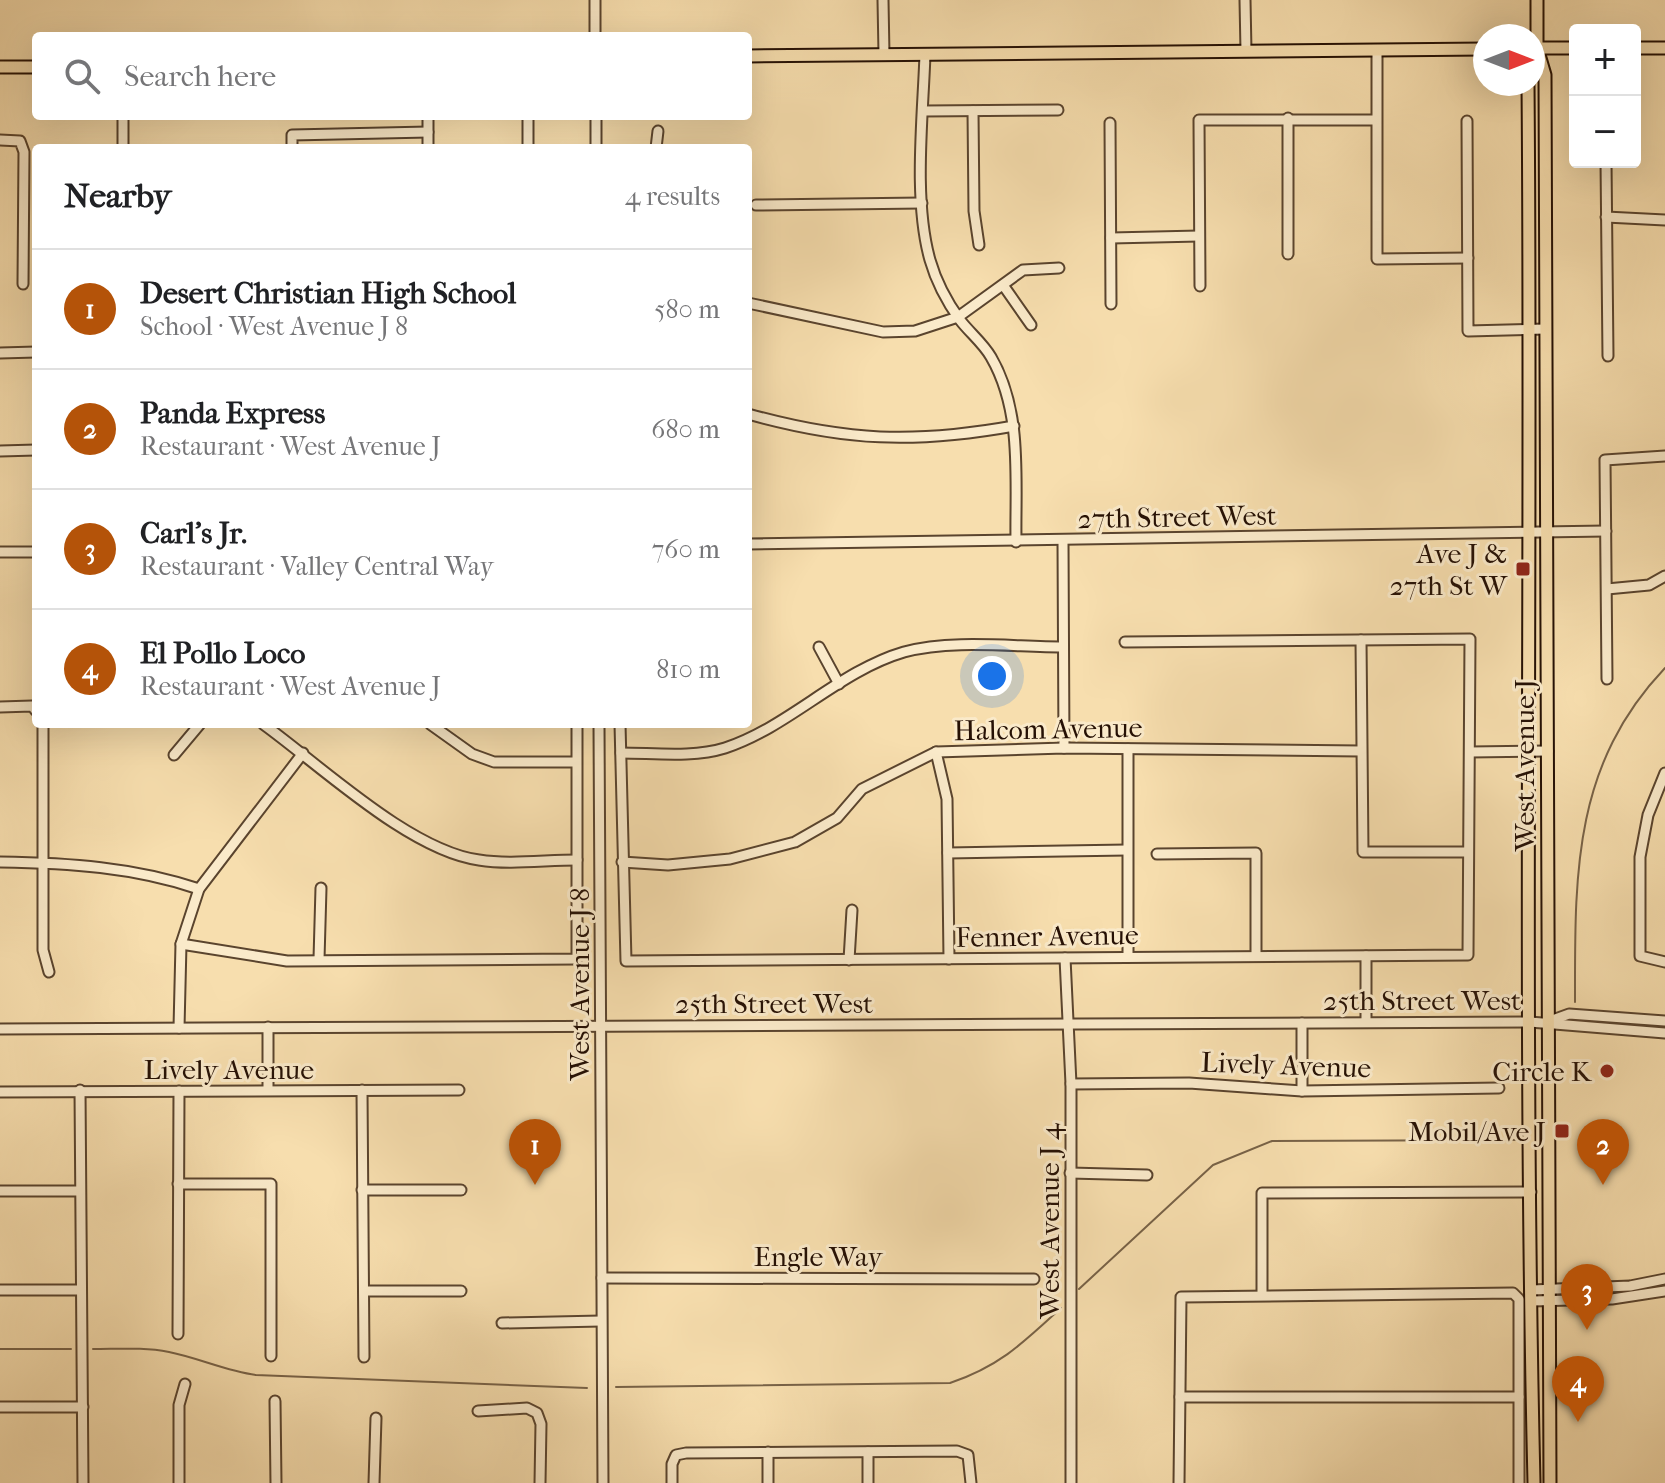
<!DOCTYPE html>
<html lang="en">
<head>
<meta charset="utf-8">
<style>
  body { margin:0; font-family:"IM FELL French Canon",serif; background:#f2f2f2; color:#202124 }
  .controls { position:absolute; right:24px; top:24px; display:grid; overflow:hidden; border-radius:8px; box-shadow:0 8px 32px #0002 }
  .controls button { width:72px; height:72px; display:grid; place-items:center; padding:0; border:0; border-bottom:2px solid #e0e0e0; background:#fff; color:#202124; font:40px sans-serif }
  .compass { position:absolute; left:1473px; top:24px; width:72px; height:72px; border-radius:50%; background:#fff; box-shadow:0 8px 32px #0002; rotate:90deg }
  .you { position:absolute; left:992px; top:676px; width:28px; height:28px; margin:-20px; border:6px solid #fff; border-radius:50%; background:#1a73e8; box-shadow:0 0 0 12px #1a73e833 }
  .badge { display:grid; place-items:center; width:52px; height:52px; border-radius:50%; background:#b45309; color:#fff; font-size:26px; font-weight:700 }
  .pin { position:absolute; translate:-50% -66px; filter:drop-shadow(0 2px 4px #0008) }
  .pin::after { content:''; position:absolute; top:42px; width:28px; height:24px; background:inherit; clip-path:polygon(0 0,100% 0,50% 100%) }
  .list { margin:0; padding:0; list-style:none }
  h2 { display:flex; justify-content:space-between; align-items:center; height:104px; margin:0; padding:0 32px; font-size:34px }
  h2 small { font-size:26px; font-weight:400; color:#757577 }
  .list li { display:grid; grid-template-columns:52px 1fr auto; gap:24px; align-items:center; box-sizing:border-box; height:120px; padding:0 32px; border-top:2px solid #e0e0e0 }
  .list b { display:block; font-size:30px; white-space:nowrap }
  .list p { margin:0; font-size:26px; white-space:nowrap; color:#757577 }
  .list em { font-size:26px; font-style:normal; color:#757577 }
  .icon { flex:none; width:44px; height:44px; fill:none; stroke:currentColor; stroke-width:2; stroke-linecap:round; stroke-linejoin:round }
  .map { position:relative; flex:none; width:1665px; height:1483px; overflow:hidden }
  .search { position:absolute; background:#fff; box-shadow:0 8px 32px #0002; left:32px; top:32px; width:720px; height:88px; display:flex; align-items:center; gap:20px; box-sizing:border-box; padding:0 28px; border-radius:8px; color:#757577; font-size:30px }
  .panel { position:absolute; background:#fff; box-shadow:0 8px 32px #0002; left:32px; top:144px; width:720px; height:584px; border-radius:8px }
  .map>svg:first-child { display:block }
</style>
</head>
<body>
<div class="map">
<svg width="1665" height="1483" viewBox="0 0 1665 1483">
  <rect width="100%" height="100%" fill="#f7deae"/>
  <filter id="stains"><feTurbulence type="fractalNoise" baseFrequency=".0025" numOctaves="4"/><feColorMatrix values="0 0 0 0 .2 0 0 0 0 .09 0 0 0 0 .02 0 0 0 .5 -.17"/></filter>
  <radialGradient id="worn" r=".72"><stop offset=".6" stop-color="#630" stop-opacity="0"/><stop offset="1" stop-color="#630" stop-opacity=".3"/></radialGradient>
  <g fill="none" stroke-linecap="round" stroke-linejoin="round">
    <g stroke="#786247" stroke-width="2">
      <path d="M1575,1002C1575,876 1572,766 1665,668"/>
      <polyline points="1079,1289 1213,1165 1272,1141 1516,1140"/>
      <polyline points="0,1349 71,1349"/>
      <path d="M93,1349C119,1349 144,1347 169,1352C199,1358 226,1371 256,1375L587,1388"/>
      <path d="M616,1387L950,1383C1000,1366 1023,1343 1061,1308"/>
    </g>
    <g stroke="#5a442e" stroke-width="13">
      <g id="minor">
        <polyline points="595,0 595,36"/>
        <polyline points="883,0 884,54"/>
        <polyline points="1245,0 1246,51"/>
        <polyline points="1377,50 1377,259 1468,258"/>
        <path d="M925,54C923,116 913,200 930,260C936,281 947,302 960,320C969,332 983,343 991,357C1023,412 1015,480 1016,542"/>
        <polyline points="924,111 1058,110"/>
        <polyline points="973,111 974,211 979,245"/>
        <polyline points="123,116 123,148"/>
        <polyline points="428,116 428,148"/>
        <polyline points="528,116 528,148"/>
        <polyline points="596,116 596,148"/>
        <polyline points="1467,121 1468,331 1546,329"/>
        <polyline points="1110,123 1111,304"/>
        <polyline points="0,140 20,141 24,152 23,284"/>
        <polyline points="292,148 292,135 428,132"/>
        <polyline points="656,148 658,131"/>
        <polyline points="1606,162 1608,356"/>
        <polyline points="756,205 922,203"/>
        <polyline points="1606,217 1665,220"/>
        <polyline points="1111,238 1199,236"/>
        <polyline points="1288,254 1288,118"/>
        <polyline points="1003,285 1031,325"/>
        <polyline points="1200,286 1199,120 1376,120"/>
        <polyline points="748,303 883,332 915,331 958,317 1023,270 1059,268"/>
        <polyline points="0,353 36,352"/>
        <path d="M748,414C845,441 914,444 1014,426"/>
        <polyline points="0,451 36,450"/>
        <polyline points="1063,541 1064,748"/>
        <polyline points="748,544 1606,531"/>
        <polyline points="0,552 36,552"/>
        <polyline points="1607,589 1649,585 1665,576"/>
        <polyline points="1361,640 1363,852 1468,852"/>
        <polyline points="819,647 839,684"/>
        <polyline points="1607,679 1605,460 1665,456"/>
        <polyline points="0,707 32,706 36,711"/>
        <polyline points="43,724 43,950 49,972"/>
        <path d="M263,724C320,765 410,851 479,860C510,865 545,860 577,860"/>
        <polyline points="430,724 472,754 494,762 576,762"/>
        <polyline points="599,724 603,1483"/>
        <polyline points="620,724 626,961 1468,955 1470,639 1125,642"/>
        <polyline points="936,752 947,799 949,959"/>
        <polyline points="1470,752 1548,751"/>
        <path d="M621,753C654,753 693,758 725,748C789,727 839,671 904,652C953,639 1013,647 1063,647"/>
        <polyline points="174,755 200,724"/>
        <polyline points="1665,773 1648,815 1640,857 1640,956 1665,962"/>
        <polyline points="948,853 1127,850"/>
        <polyline points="1157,854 1256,853 1256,955"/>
        <path d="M0,862C68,863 134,867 199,889"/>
        <polyline points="622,862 668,865 730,859 795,842 837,818 862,789 936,752 1064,748 1361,751"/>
        <polyline points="181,944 287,961 577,959 577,724"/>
        <polyline points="1366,956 1366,1022"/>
        <polyline points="1128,957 1128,749"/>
        <polyline points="1065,958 1071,1084 1071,1483"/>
        <polyline points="319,959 321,888"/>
        <polyline points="849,960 852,910"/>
        <polyline points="1547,1022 1569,1014 1665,1021"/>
        <polyline points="1302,1023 1302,1091"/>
        <polyline points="179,1028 181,944 199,889 303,753"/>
        <polyline points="0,1029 1530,1022 1665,1033"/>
        <polyline points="1071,1084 1189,1083 1302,1091 1499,1088"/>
        <polyline points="80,1090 83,1483"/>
        <polyline points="268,1090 268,1027"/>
        <polyline points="362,1090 364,1357"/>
        <polyline points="0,1092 459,1090"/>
        <polyline points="1070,1173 1147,1175"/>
        <polyline points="178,1184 271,1184 271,1356"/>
        <polyline points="362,1190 461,1190"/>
        <polyline points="0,1191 80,1191"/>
        <polyline points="602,1278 1034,1279"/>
        <polyline points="0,1290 80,1290"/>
        <polyline points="1532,1290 1630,1286 1665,1279"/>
        <polyline points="364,1291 461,1291"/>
        <polyline points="1262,1294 1262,1193 1531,1192"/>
        <polyline points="1532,1301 1612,1299 1665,1291"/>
        <polyline points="502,1323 601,1321"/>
        <polyline points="178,1334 179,1091"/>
        <polyline points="1180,1397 1519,1397"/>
        <polyline points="275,1401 276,1483"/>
        <polyline points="0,1407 83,1407"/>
        <polyline points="478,1411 527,1408 537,1413 541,1424 540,1483"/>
        <polyline points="768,1452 768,1483"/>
        <polyline points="868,1452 868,1483"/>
        <polyline points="179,1483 179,1405 185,1384"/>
        <polyline points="374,1483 376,1418"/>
        <polyline points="672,1483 672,1464 676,1455 686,1453 957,1451 968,1455 971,1483"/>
        <polyline points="1179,1483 1181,1297 1513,1293 1519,1299 1519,1483"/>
      </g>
    </g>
    <g stroke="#251004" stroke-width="15">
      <g id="major">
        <polyline points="1537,0 1537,48 1545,75 1550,1483"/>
        <polyline points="1533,48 1575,48"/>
        <polyline points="1635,48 1665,48"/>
        <polyline points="748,56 1485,49"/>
        <polyline points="0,67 36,67"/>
        <path d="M1528,84C1532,550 1523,1017 1534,1483"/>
      </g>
    </g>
    <use href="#minor" stroke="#faeaca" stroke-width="9"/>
    <use href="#major" stroke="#f7deae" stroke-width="11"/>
  </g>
  <g fill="#8f2418" stroke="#faeaca" stroke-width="3">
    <rect x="1515" y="561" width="16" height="16" rx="4"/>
    <circle cx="1607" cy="1071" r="8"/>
    <rect x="1554" y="1123" width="16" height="16" rx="4"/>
  </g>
  <g text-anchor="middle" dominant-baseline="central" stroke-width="6" stroke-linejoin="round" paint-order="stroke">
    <g font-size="28" fill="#251004" stroke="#faeaca">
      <text transform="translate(1177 517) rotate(-1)">27th Street West</text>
      <text transform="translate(1048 729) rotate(-1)">Halcom Avenue</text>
      <text transform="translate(1524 765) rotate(-90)">West Avenue J</text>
      <text transform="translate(1047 936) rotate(-1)">Fenner Avenue</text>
      <text transform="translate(579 984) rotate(-90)">West Avenue J 8</text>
      <text x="1422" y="1000">25th Street West</text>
      <text x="774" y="1003">25th Street West</text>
      <text transform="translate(1286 1065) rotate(2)">Lively Avenue</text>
      <text x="229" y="1069">Lively Avenue</text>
      <text transform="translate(1049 1221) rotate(-90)">West Avenue J 4</text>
      <text x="818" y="1256">Engle Way</text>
    </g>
    <g font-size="28" fill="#251004" stroke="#faeaca" text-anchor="end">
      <text x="1507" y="553">Ave J &amp;<tspan x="1507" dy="32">27th St W</tspan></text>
      <text x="1591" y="1071">Circle K</text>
      <text x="1546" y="1131">Mobil/Ave J</text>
    </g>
  </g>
  <rect width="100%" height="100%" filter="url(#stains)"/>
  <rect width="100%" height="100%" fill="url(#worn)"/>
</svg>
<div class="controls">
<button>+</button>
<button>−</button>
</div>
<svg class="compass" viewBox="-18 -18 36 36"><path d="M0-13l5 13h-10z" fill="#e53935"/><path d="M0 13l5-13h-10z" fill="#757577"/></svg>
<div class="you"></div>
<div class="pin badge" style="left:535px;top:1185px">1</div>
<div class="pin badge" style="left:1603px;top:1185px">2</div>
<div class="pin badge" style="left:1587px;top:1330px">3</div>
<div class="pin badge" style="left:1578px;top:1422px">4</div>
<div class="search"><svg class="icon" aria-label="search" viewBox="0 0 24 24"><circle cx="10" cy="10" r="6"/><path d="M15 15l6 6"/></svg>Search here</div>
<section class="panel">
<h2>Nearby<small>4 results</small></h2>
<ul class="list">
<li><span class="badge">1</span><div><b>Desert Christian High School</b><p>School · West Avenue J 8</p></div><em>580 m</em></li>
<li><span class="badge">2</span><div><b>Panda Express</b><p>Restaurant · West Avenue J</p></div><em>680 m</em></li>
<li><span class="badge">3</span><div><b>Carl's Jr.</b><p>Restaurant · Valley Central Way</p></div><em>760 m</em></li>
<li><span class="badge">4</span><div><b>El Pollo Loco</b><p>Restaurant · West Avenue J</p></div><em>810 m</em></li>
</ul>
</section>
</div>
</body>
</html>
